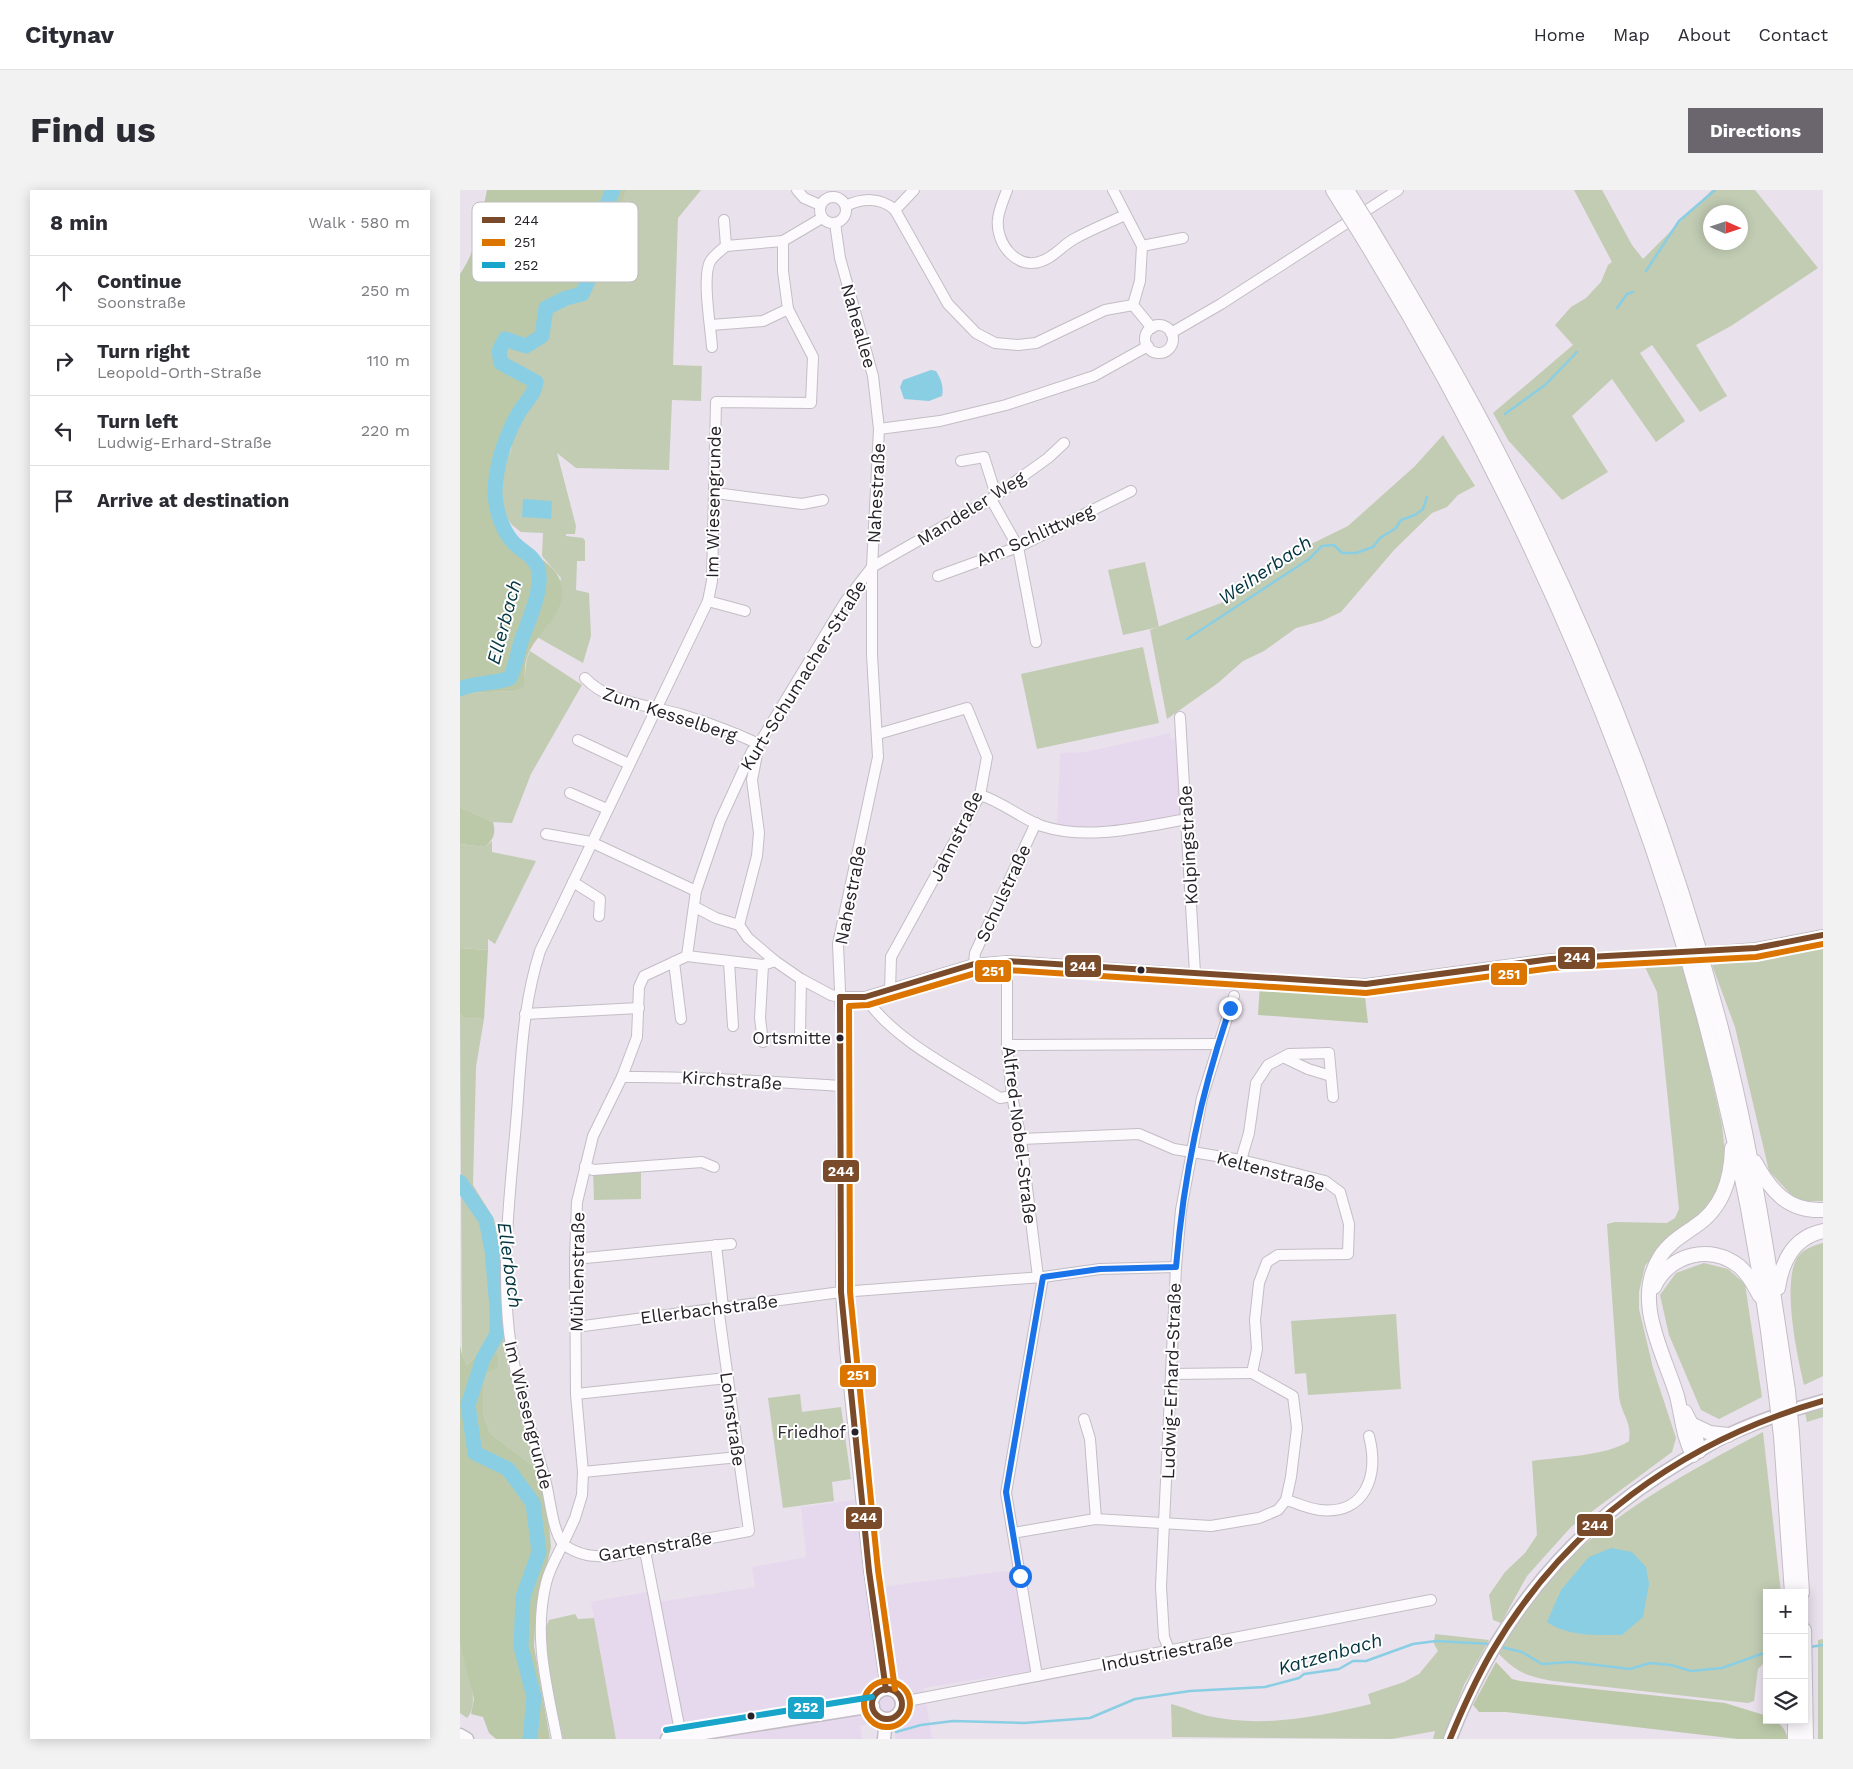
<!DOCTYPE html>
<html lang="en">
<head>
<meta charset="utf-8">
<style>
  body { margin:0; font-family:"Work Sans",sans-serif; background:#f2f2f3; color:#2b2b33 }
  .controls { position:absolute; right:15px; bottom:15px; display:grid; overflow:hidden; border-radius:0px; box-shadow:0 2px 12px #0003 }
  .controls button { width:45px; height:45px; display:grid; place-items:center; padding:0; border:0; border-bottom:1px solid #e1e1e2; background:#fff; color:#2b2b33; font:25px sans-serif }
  .compass { position:absolute; left:1243px; top:15px; width:45px; height:45px; border-radius:50%; background:#fff; box-shadow:0 2px 12px #0003; rotate:93deg }
  .stop { position:absolute; width:15px; height:15px; margin:-11px; border:4px solid #1a73e8; border-radius:50%; background:#fff }
  .stop.end { background:#1a73e8; border-color:#fff; box-shadow:0 1px 5px #0008 }
  .list { margin:0; padding:0; list-style:none }
  h2 { display:flex; justify-content:space-between; align-items:center; height:65px; margin:0; padding:0 20px; font-size:21px }
  h2 small { font-size:16px; font-weight:400; color:#7c7c81 }
  .list li { display:grid; grid-template-columns:32px 1fr auto; gap:15px; align-items:center; box-sizing:border-box; height:70px; padding:0 20px; border-top:1px solid #e1e1e2 }
  .list b { display:block; font-size:19px; white-space:nowrap }
  .list p { margin:0; font-size:16px; white-space:nowrap; color:#7c7c81 }
  .list em { font-size:16px; font-style:normal; color:#7c7c81 }
  .icon { flex:none; width:28px; height:28px; fill:none; stroke:currentColor; stroke-width:2; stroke-linecap:round; stroke-linejoin:round }
  .map { position:relative; flex:none; width:1363px; height:1549px; overflow:hidden; border-radius:0px }
  header { display:flex; align-items:center; gap:30px; box-sizing:border-box; height:70px; padding:0 25px; background:#fff; border-bottom:1px solid #e1e1e2 }
  header strong { font-size:24px }
  nav { display:flex; gap:28px; margin-inline-start:auto; font-size:18px }
  .intro { display:flex; align-items:center; justify-content:space-between; box-sizing:border-box; height:120px; padding:0 30px }
  h1 { margin:0; font-size:35px }
  .button { padding:12px 22px; border-radius:0px; background:#6b656d; color:#fff; font-size:18px; font-weight:700 }
  main { display:flex; gap:30px; padding:0 30px }
  aside { flex:1; background:#fff; border-radius:0px; box-shadow:0 2px 12px #0003 }
  .map>svg:first-child { display:block }
</style>
</head>
<body>
<header>
<strong>Citynav</strong>
<nav><a>Home</a><a>Map</a><a>About</a><a>Contact</a></nav>
</header>
<div class="intro"><h1>Find us</h1><a class="button">Directions</a></div>
<main>
<aside>
<h2>8 min<small>Walk · 580 m</small></h2>
<ul class="list">
<li><svg class="icon" aria-label="ahead" viewBox="0 0 24 24"><path d="M12 20V5M6 11l6-6 6 6"/></svg><div><b>Continue</b><p>Soonstraße</p></div><em>250 m</em></li>
<li><svg class="icon" aria-label="right" viewBox="0 0 24 24"><path d="M7 20v-9h11M14 6l5 5-5 5"/></svg><div><b>Turn right</b><p>Leopold-Orth-Straße</p></div><em>110 m</em></li>
<li><svg class="icon" aria-label="left" viewBox="0 0 24 24"><path d="M17 20v-9H6M10 6l-5 5 5 5"/></svg><div><b>Turn left</b><p>Ludwig-Erhard-Straße</p></div><em>220 m</em></li>
<li><svg class="icon" aria-label="arrive" viewBox="0 0 24 24"><path d="M6 21V4h12l-3 4 3 4H6"/></svg><div><b>Arrive at destination</b></div></li>
</ul>
</aside>
<div class="map">
<svg width="1363" height="1549" viewBox="0 0 1363 1549">
  <rect width="100%" height="100%" fill="#e9e1ec"/>
  <g fill="#e7d9ed">
    <polygon points="710,543 711,549 719,548 722,625 689,632 627,640 597,637 600,563 626,562"/>
    <polygon points="395,1310 405,1399 554,1380 571,1481 464,1498 472,1549 435,1549 435,1534 400,1535 402,1549 156,1549 131,1412 197,1400 199,1412 295,1397 292,1377 346,1367 341,1317"/>
  </g>
  <g fill="#c2ccb3" fill-rule="evenodd">
    <path d="M57,0H241L218,28L213,175L242,176L241,211L212,210L209,280L116,278L97,263L116,336L115,344H106V346L123,348L125,351V371H117L116,400L129,403L131,446L123,473L77,447L88,435L101,388L82,366L83,343L61,342L52,335L41,320L43,277L51,260L53,240L62,223C55,203 36,173 47,153L66,158Z"/>
    <path d="M1114,0H1142L1172,55L1183,69L1252,0H1295L1358,78L1271,136L1236,155L1267,206L1240,222L1192,155L1180,163L1225,231L1196,252L1152,189L1112,226L1148,282L1102,310L1048,250L1033,223L1113,155L1095,135L1111,117L1126,108L1141,92L1148,75L1152,72ZM1250,22H1280V52H1250Z"/>
    <polygon points="983,245 1015,296 998,305 987,317 972,323 934,360 881,422 862,431 836,438 804,461 783,471 758,493 707,529 690,440 761,413 805,387 843,358 888,336 955,276"/>
    <polygon points="685,372 699,437 663,445 648,380"/>
    <polygon points="683,457 699,533 577,559 561,484"/>
    <polygon points="70,461 122,495 71,584 52,633 33,632 0,617 0,503 55,501 63,497 67,468"/>
    <polygon points="32,651 32,662 76,671 35,754 28,749 28,760 0,758 0,654 25,657"/>
    <polygon points="1363,754 1363,1011 1337,1011 1309,981 1275,837 1252,775 1294,770"/>
    <path d="M1225,770L1262,935L1266,974L1264,992L1251,1017L1205,1051L1185,1076L1179,1102V1119L1193,1178L1216,1248L1212,1262L1111,1337L1067,1386L1041,1433L1033,1430L1029,1405L1045,1382L1065,1363L1077,1345L1072,1271C1099,1267 1147,1266 1169,1251C1172,1231 1162,1226 1159,1207L1147,1034L1155,1032L1207,1033L1215,1028L1219,1019L1197,802L1184,775V771Z"/>
    <polygon points="0,824 4,828 24,829 16,877 13,995 34,1029 38,1046 35,1067 39,1111 49,1179 62,1229 84,1286 30,1243 23,1224 21,1161 7,1175 2,1165"/>
    <polygon points="181,977 181,1009 134,1010 133,980"/>
    <path d="M1363,1053V1186L1344,1195C1337,1166 1322,1094 1337,1068C1342,1060 1354,1055 1363,1053Z"/>
    <polygon points="1244,1073 1268,1079 1285,1094 1302,1207 1259,1229 1241,1220 1209,1145 1200,1105 1216,1083"/>
    <polygon points="936,1124 941,1199 848,1205 846,1183 835,1184 831,1131"/>
    <polygon points="340,1204 342,1222 381,1217 391,1289 372,1292 374,1311 323,1318 308,1208"/>
    <polygon points="1363,1219 1363,1227 1347,1232 1345,1223"/>
    <path d="M1303,1242L1321,1403H1307V1470L1298,1479L1294,1511L1288,1513L1093,1491C1067,1486 1057,1483 1039,1464C1097,1351 1196,1299 1303,1242Z"/>
    <polygon points="115,1424 118,1429 134,1428 156,1549 103,1549 84,1460 84,1442 89,1430"/>
    <path d="M975,1444L1029,1450L1004,1495L983,1549H973L975,1541L932,1549L712,1547L711,1514C724,1517 735,1523 748,1526C804,1538 856,1527 911,1514L908,1504L944,1492L959,1484L978,1461L974,1454Z"/>
    <polygon points="1363,1449 1363,1549 1358,1549 1358,1450"/>
    <path d="M0,1454C5,1473 22,1513 7,1528L0,1523Z"/>
  </g>
  <g fill="#bcc9a8">
    <path d="M27,0H166L158,21L140,49L132,102L108,110L89,121L85,148L66,158L47,153L42,161L43,172L78,190C78,208 61,223 54,240C47,256 41,278 40,295C38,321 51,346 71,361C86,373 101,380 102,401C104,426 74,445 67,467C64,476 65,488 64,497L55,501L0,503V84C17,60 21,29 27,0Z"/>
    <path d="M0,617L33,632C36,643 34,649 25,657L0,654Z"/>
    <polygon points="0,758 28,760 24,829 4,828 0,824"/>
    <polygon points="800,794 904,798 908,833 798,825"/>
    <polygon points="0,1156 2,1165 7,1175 21,1161 32,1160 38,1166 37,1178 23,1184 23,1224 30,1243 76,1279 85,1291 91,1357 76,1422 74,1456 90,1549 36,1549 29,1543 23,1527 11,1524 14,1509 0,1454"/>
    <path d="M1036,1472L1052,1489L1060,1491L1265,1513L1304,1525L1307,1530C1317,1530 1327,1538 1327,1549H1278L1046,1522H1019L1013,1515Z"/>
  </g>
  <g fill="#8acee4">
    <path d="M471,180L476,181C481,189 484,197 482,206L469,211L444,209L440,197L443,190Z"/>
    <polygon points="63,309 92,311 91,329 62,327"/>
    <path d="M1151,1358L1172,1362L1186,1377L1189,1394L1183,1427L1162,1445C1137,1445 1108,1447 1087,1432L1101,1400L1129,1367Z"/>
  </g>
  <g fill="none" stroke-linecap="round" stroke-linejoin="round">
    <g stroke="#8acee4" stroke-width="2.5">
      <polyline points="1186,81 1219,31 1255,0"/>
      <polyline points="1157,118 1167,104 1173,102"/>
      <polyline points="1045,224 1085,195 1117,162"/>
      <polyline points="727,449 849,369 862,356 874,355 882,363 896,363 913,357 920,348 936,338 941,330 955,325 963,319 967,307"/>
      <polyline points="1041,1457 1062,1462 1082,1474 1111,1472 1170,1479 1190,1473 1211,1475 1231,1481 1262,1478 1307,1462"/>
      <polyline points="1350,1457 1363,1455"/>
      <polyline points="436,1542 461,1535 493,1531 564,1533 630,1528 675,1509 730,1501 805,1497 839,1488 844,1484 879,1479 893,1471 906,1471 953,1454 976,1451 1031,1454"/>
    </g>
    <g stroke="#8acee4" stroke-width="15">
      <path d="M0,499C16,492 34,494 50,488C55,477 57,467 60,455C66,435 84,401 78,378C73,364 60,361 52,351C41,338 35,317 35,301C36,273 45,248 58,224C64,213 75,205 76,192L41,173L39,161L45,149L66,156L82,146L86,118L106,108L122,104L128,91L139,33L153,0"/>
      <polyline points="0,992 26,1030 32,1060 37,1118 37,1144 23,1169 8,1215 15,1263 48,1279 73,1313 79,1362 63,1407 61,1457 74,1507 70,1549"/>
    </g>
    <g stroke="#c3bdc5" stroke-width="12">
      <g id="minor">
        <polyline points="337,0 344,8 360,15"/>
        <path d="M547,0C544,9 539,19 538,29C535,53 557,81 582,71C594,67 603,55 614,49C630,40 648,33 665,25"/>
        <polyline points="653,0 682,56 680,91 673,115 692,138"/>
        <circle cx="373" cy="20" r="13"/>
        <path d="M386,16C402,8 421,7 435,20L454,0"/>
        <polyline points="435,20 488,114 516,143 535,153 558,155 576,153 645,120 673,115"/>
        <polyline points="375,33 380,68 413,186 419,239 412,377 412,465 418,567 378,754 381,824 381,1102 385,1159 409,1381 426,1500"/>
        <polyline points="266,56 323,51"/>
        <polyline points="682,56 723,48"/>
        <polyline points="328,119 323,81 323,51 362,28"/>
        <circle cx="699" cy="149" r="14"/>
        <polyline points="711,143 761,114 938,0"/>
        <path d="M252,157C251,139 241,84 251,70C255,65 261,60 266,56L264,30"/>
        <polyline points="419,239 480,231 546,215 634,186 688,156"/>
        <polyline points="501,271 524,267 536,305"/>
        <polyline points="255,303 342,314 363,310"/>
        <polyline points="531,309 558,357 576,452"/>
        <polyline points="478,386 558,357 671,301"/>
        <polyline points="248,411 285,421"/>
        <path d="M125,488C149,514 191,515 223,525C249,533 275,543 299,554L292,590L299,643L297,666L279,735"/>
        <polyline points="720,527 735,783"/>
        <polyline points="418,544 507,518 527,567 520,605 431,767 430,800"/>
        <polyline points="118,550 169,574"/>
        <polyline points="110,603 147,619"/>
        <path d="M520,605C543,612 560,628 582,636C628,651 681,637 727,629"/>
        <polyline points="86,644 131,652 236,701"/>
        <polyline points="113,692 140,709 139,726"/>
        <polyline points="235,717 256,728 279,735 288,748 315,771 341,789 371,805 380,807 405,807 514,774 547,771 836,791 906,794 1091,769 1200,765"/>
        <polyline points="1246,762 1296,758 1363,745"/>
        <polyline points="227,766 236,701 260,631 292,561 299,554 385,412 412,377 531,309 588,268 604,253"/>
        <polyline points="547,771 547,855 552,906 561,949 578,1087"/>
        <polyline points="214,772 221,829"/>
        <polyline points="269,772 273,836"/>
        <polyline points="514,774 515,763 576,633"/>
        <path d="M405,807C433,850 497,881 540,908L552,906"/>
        <polyline points="65,824 179,818"/>
        <polyline points="340,844 341,789"/>
        <polyline points="303,852 300,828 303,775"/>
        <polyline points="547,855 758,854"/>
        <polyline points="825,868 848,879 871,886"/>
        <path d="M162,887C236,886 308,892 382,896"/>
        <polyline points="561,949 679,944 714,959 781,970 865,991 880,1002 889,1034 888,1064 818,1065 807,1072 799,1093 795,1130 797,1159 792,1183"/>
        <polyline points="781,970 789,943 796,893 808,875 829,864 869,863 873,907"/>
        <polyline points="125,976 133,980 242,972 254,977"/>
        <path d="M256,1055L263,1117L259,1124L289,1341L153,1366C133,1367 119,1366 103,1354L115,1328L122,1305L123,1282L116,1204L115,1069L117,1012L133,946L162,887L177,847L179,797L184,786L227,766L303,775L315,771"/>
        <polyline points="115,1069 271,1054"/>
        <polyline points="116,1137 381,1102 583,1087 640,1079 716,1077"/>
        <polyline points="712,1184 792,1183"/>
        <polyline points="116,1204 267,1188"/>
        <polyline points="624,1229 630,1249 636,1329"/>
        <polyline points="123,1282 279,1267"/>
        <path d="M826,1310C837,1313 849,1319 860,1320C906,1325 919,1285 909,1246"/>
        <polyline points="553,1343 635,1329 751,1336 799,1328 818,1320 826,1310 831,1287 837,1238 833,1206 792,1183"/>
        <polyline points="185,1361 221,1546"/>
        <polyline points="710,1462 704,1447 701,1397 716,1077 721,1020 742,908 774,806"/>
        <polyline points="577,1486 546,1303 583,1087"/>
        <polyline points="442,1512 971,1410"/>
        <path d="M97,1549C87,1497 73,1446 86,1393C89,1380 97,1366 103,1354C92,1340 90,1307 85,1289C71,1241 55,1192 49,1142C41,1069 51,994 57,922C61,868 63,814 80,761L248,411L252,391L256,212L351,213L353,167L328,119L303,131L251,135"/>
      </g>
    </g>
    <g stroke="#c3bdc5" stroke-width="15">
      <g id="major">
        <circle cx="427" cy="1514" r="15"/>
        <polyline points="0,1545 7,1549"/>
        <polyline points="207,1549 413,1516"/>
        <polyline points="424,1549 426,1529"/>
        <path d="M990,1549C1036,1429 1113,1335 1224,1270C1239,1261 1254,1251 1270,1244C1300,1230 1331,1220 1363,1211"/>
      </g>
    </g>
    <g stroke="#c3bdc5" stroke-width="16">
      <g id="highway">
        <polyline points="873,0 883,16"/>
        <polyline points="887,0 893,10"/>
        <path d="M910,37C969,135 1027,235 1076,339C1153,499 1216,666 1261,838C1292,957 1310,1079 1328,1201"/>
        <path d="M900,43C1118,398 1270,790 1316,1205"/>
        <path d="M1295,972C1310,1000 1328,1022 1363,1020"/>
        <path d="M1194,1097C1209,1064 1251,1053 1280,1077C1289,1085 1294,1095 1300,1106"/>
        <path d="M1318,1098C1322,1071 1334,1047 1363,1041"/>
        <polyline points="1225,1222 1234,1240 1239,1261"/>
        <polyline points="1231,1234 1250,1243 1268,1245"/>
        <polyline points="1332,1243 1342,1403"/>
        <polyline points="1321,1246 1332,1403"/>
        <path d="M1233,1265C1223,1246 1222,1226 1217,1206C1204,1163 1172,1111 1200,1067C1209,1053 1221,1046 1234,1037C1262,1019 1271,991 1272,958"/>
        <polyline points="1344,1440 1346,1549"/>
        <polyline points="1335,1530 1335,1549"/>
      </g>
    </g>
    <use href="#minor" stroke="#fcfafc" stroke-width="10"/>
    <use href="#major" stroke="#fcfafc" stroke-width="12"/>
    <use href="#highway" stroke="#fcfafc" stroke-width="14"/>
    <g stroke="#c3bdc5" stroke-width="12" stroke-linecap="butt">
      <polyline id="minor-bridge" points="1200,765 1246,762"/>
    </g>
    <g stroke="#c3bdc5" stroke-width="16" stroke-linecap="butt">
      <g id="highway-bridge">
        <polyline points="893,10 910,37"/>
        <polyline points="883,16 900,43"/>
        <polyline points="1328,1201 1332,1243"/>
        <polyline points="1316,1205 1321,1246"/>
      </g>
    </g>
    <use href="#minor-bridge" stroke="#fcfafc" stroke-width="10"/>
    <use href="#highway-bridge" stroke="#fcfafc" stroke-width="14"/>
    <g stroke="#fff" stroke-width="10">
      <g id="bus-1">
        <polyline points="380,807 405,807 514,774 547,771 906,794 1091,769 1296,758 1363,745"/>
        <polyline points="380,807 381,1102 409,1381 426,1500"/>
        <circle cx="427" cy="1514" r="15"/>
        <path d="M990,1549C1002,1520 1015,1491 1031,1463C1105,1336 1222,1251 1363,1211"/>
      </g>
    </g>
    <g stroke="#fff" stroke-width="10">
      <g id="bus-2">
        <circle cx="427" cy="1514" r="23"/>
        <polyline points="435,1499 418,1380 390,1102 389,816 408,815 516,783 547,780 906,803 1092,778 1296,767 1363,754"/>
      </g>
    </g>
    <g stroke="#fff" stroke-width="10">
      <polyline id="bus-3" points="206,1540 412,1507"/>
    </g>
    <use href="#bus-1" stroke="#7a4b2a" stroke-width="6"/>
    <use href="#bus-2" stroke="#db7500" stroke-width="6"/>
    <use href="#bus-3" stroke="#19a4ca" stroke-width="6"/>
  </g>
  <g fill="none" stroke-linecap="round" stroke-linejoin="round">
    <path stroke="#1a73e8" stroke-width="6" d="M560,1386L546,1302L583,1087L640,1079L716,1077C724,984 740,906 770,818"/>
  </g>
  <g fill="#272229" stroke="#fff" stroke-width="2">
    <circle cx="681" cy="780" r="4.5"/>
    <circle cx="380" cy="848" r="4.5"/>
    <circle cx="395" cy="1242" r="4.5"/>
    <circle cx="291" cy="1526" r="4.5"/>
  </g>
  <g text-anchor="middle" dominant-baseline="central" stroke-width="4" stroke-linejoin="round" paint-order="stroke">
    <g font-size="17" fill="#272229" stroke="#fff" text-anchor="end">
      <text x="371" y="848">Ortsmitte</text>
      <text x="386" y="1242">Friedhof</text>
    </g>
    <g font-size="18" fill="#272229" stroke="#fff">
      <text transform="translate(399 136) rotate(74)">Naheallee</text>
      <text transform="translate(416 303) rotate(-87)">Nahestraße</text>
      <text transform="translate(253 312) rotate(-89)">Im Wiesengrunde</text>
      <text transform="translate(511 318) rotate(-32)">Mandeler Weg</text>
      <text transform="translate(575 345) rotate(-24)">Am Schlittweg</text>
      <text transform="translate(343 485) rotate(-58)">Kurt-Schumacher-Straße</text>
      <text transform="translate(210 524) rotate(18)">Zum Kesselberg</text>
      <text transform="translate(496 646) rotate(-64)">Jahnstraße</text>
      <text transform="translate(728 655) rotate(-93)">Kolpingstraße</text>
      <text transform="translate(543 703) rotate(-65)">Schulstraße</text>
      <text transform="translate(390 705) rotate(-79)">Nahestraße</text>
      <text transform="translate(272 890) rotate(4)">Kirchstraße</text>
      <text transform="translate(560 945) rotate(83)">Alfred-Nobel-Straße</text>
      <text transform="translate(811 981) rotate(15)">Keltenstraße</text>
      <text transform="translate(117 1082) rotate(-89)">Mühlenstraße</text>
      <text transform="translate(249 1119) rotate(-7)">Ellerbachstraße</text>
      <text transform="translate(711 1191) rotate(-88)">Ludwig-Erhard-Straße</text>
      <text transform="translate(69 1225) rotate(76)">Im Wiesengrunde</text>
      <text transform="translate(273 1229) rotate(82)">Lohrstraße</text>
      <text transform="translate(195 1356) rotate(-9)">Gartenstraße</text>
      <text transform="translate(707 1462) rotate(-11)">Industriestraße</text>
    </g>
    <g font-size="19" font-style="italic" fill="#033540" stroke="#fff">
      <text transform="translate(805 380) rotate(-34)">Weiherbach</text>
      <text transform="translate(44 432) rotate(-75)">Ellerbach</text>
      <text transform="translate(50 1075) rotate(82)">Ellerbach</text>
      <text transform="translate(870 1464) rotate(-16)">Katzenbach</text>
    </g>
  </g>
  <rect x="12" y="12" width="166" height="80" rx="8" fill="#fff" stroke="#bebdbf" stroke-width="1"/>
  <rect x="22" y="27" width="23" height="6" fill="#7a4b2a"/>
  <rect x="22" y="49" width="23" height="7" fill="#db7500"/>
  <rect x="22" y="72" width="23" height="6" fill="#19a4ca"/>
  <g font-size="14" fill="#272229">
    <text x="54" y="35">244</text>
    <text x="54" y="57">251</text>
    <text x="54" y="80">252</text>
  </g>
  <g stroke="#fff" stroke-width="2">
    <rect x="1097" y="756" width="39" height="24" rx="5" fill="#7a4b2a"/>
    <rect x="604" y="764" width="38" height="24" rx="5" fill="#7a4b2a"/>
    <rect x="514" y="769" width="38" height="24" rx="5" fill="#db7500"/>
    <rect x="1030" y="772" width="38" height="24" rx="5" fill="#db7500"/>
    <rect x="362" y="969" width="38" height="24" rx="5" fill="#7a4b2a"/>
    <rect x="379" y="1174" width="38" height="24" rx="5" fill="#db7500"/>
    <rect x="385" y="1316" width="38" height="24" rx="5" fill="#7a4b2a"/>
    <rect x="1116" y="1323" width="38" height="24" rx="5" fill="#7a4b2a"/>
    <rect x="327" y="1506" width="38" height="24" rx="5" fill="#19a4ca"/>
  </g>
  <g font-size="14" text-anchor="middle" font-weight="bold" fill="#fff">
    <text x="1117" y="772">244</text>
    <text x="623" y="781">244</text>
    <text x="533" y="786">251</text>
    <text x="1049" y="789">251</text>
    <text x="381" y="986">244</text>
    <text x="398" y="1190">251</text>
    <text x="404" y="1332">244</text>
    <text x="1135" y="1340">244</text>
    <text x="346" y="1522">252</text>
  </g>
</svg>
<div class="controls">
<button>+</button>
<button>−</button>
<button><svg class="icon" aria-label="layers" viewBox="0 0 24 24"><path d="M12 4l9 5-9 5-9-5zM3 14l9 5 9-5"/></svg></button>
</div>
<svg class="compass" viewBox="-18 -18 36 36"><path d="M0-13l5 13h-10z" fill="#e53935"/><path d="M0 13l5-13h-10z" fill="#7c7c81"/></svg>
<div class="stop" style="left:560px;top:1386px"></div>
<div class="stop end" style="left:770px;top:818px"></div>
</div>
</main>
</body>
</html>
